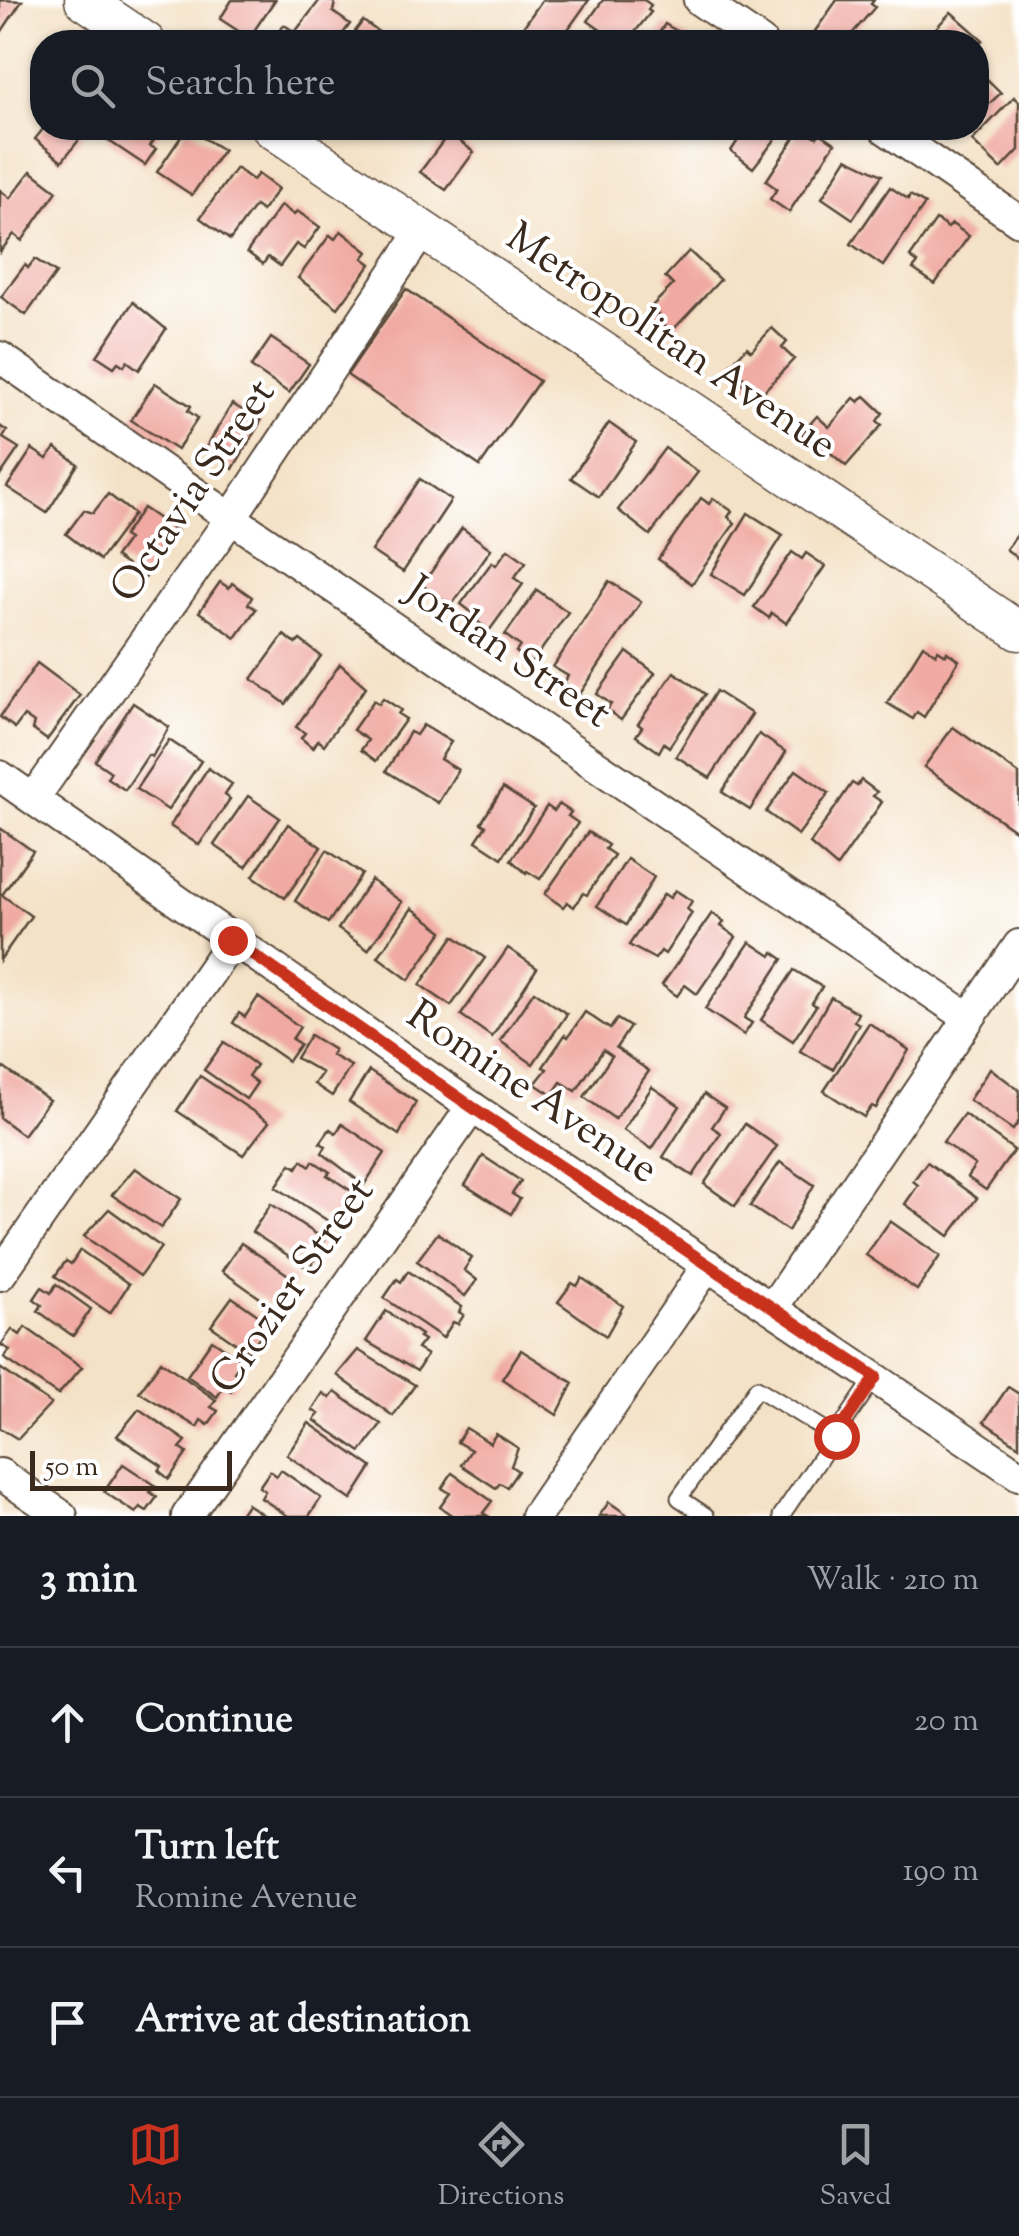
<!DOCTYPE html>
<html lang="en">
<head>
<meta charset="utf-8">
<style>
  body { margin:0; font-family:"Sorts Mill Goudy",serif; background:#242831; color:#f1f3f6 }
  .scale { position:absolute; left:30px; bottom:25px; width:202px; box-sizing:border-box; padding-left:10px; border:5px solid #3b2a1e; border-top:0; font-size:28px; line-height:35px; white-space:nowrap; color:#3b2a1e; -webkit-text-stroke:8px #fff; paint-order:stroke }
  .stop { position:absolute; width:30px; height:30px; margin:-22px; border:8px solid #c8321e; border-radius:50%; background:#fff }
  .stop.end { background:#c8321e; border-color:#fff; box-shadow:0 2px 10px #0008 }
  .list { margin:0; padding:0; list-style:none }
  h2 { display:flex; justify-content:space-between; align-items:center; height:130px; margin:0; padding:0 40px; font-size:42px }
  h2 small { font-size:32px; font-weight:400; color:#9ea1a6 }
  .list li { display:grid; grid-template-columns:65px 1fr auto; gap:30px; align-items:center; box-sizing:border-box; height:150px; padding:0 40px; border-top:2px solid #363941 }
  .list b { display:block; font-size:38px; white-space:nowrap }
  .list p { margin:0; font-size:32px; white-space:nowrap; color:#9ea1a6 }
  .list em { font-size:32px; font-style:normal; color:#9ea1a6 }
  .icon { flex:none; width:55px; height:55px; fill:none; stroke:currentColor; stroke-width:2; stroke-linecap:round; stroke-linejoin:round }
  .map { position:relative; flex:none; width:1019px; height:1516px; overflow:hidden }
  .search { position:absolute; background:#171b24; box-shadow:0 2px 8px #0004; left:30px; right:30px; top:30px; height:110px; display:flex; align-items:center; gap:25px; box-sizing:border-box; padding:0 35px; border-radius:40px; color:#9ea1a6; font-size:38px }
  .sheet { height:580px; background:#171b24 }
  nav { display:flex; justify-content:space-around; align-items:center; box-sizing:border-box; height:140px; border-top:2px solid #363941; background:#171b24; font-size:28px; color:#9ea1a6 }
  nav a { display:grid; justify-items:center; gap:5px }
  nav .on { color:#c8321e }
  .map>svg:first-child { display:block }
</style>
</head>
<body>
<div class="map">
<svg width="1019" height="1516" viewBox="0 0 1019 1516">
  <rect width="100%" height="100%" fill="#fff"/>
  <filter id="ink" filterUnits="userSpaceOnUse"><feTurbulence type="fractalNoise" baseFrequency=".01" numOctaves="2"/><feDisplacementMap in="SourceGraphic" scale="20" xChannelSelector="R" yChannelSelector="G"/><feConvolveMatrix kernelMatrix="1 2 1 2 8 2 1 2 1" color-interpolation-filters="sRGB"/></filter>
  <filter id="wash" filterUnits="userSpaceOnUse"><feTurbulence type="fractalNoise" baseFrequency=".0048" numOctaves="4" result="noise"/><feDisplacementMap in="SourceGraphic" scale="40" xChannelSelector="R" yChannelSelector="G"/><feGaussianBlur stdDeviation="2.25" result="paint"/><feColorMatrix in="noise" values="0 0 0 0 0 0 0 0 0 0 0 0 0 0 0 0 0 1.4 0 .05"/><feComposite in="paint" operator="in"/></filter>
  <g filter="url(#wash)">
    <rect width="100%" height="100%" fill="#f4e2c7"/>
    <g id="blocks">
      <g fill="#f0aaa3">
        <polygon points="0,0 22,1 0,34"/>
        <polygon points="232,0 275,0 249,38 220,19"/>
        <polygon points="320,0 335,2 333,12 350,24 337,42 272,42 284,25 295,32"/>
        <polygon points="542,0 589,0 559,42 547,42 524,26"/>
        <polygon points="603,0 644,0 651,5 648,10 651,12 627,42 615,33 612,38 588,21"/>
        <polygon points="837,0 874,0 871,4 875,7 845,42 826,42 813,34"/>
        <polygon points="951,12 983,40 976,47 976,42 923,42"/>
        <polygon points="363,21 393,42 347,42"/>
        <polygon points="665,24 695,42 653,42"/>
        <polygon points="976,68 1001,93 976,116"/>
        <polygon points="1014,97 1019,101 1019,150 1001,169 972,141"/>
        <polygon points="44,128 74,128 83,135 62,161 35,139"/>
        <polygon points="114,128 162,128 150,146 156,149 145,165 106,139"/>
        <polygon points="187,128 223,150 192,195 157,172"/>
        <polygon points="746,128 784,128 753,168 731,151"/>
        <polygon points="801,128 817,137 820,133 835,143 789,212 770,199 777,189 766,181"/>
        <polygon points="449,133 474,152 446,190 420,172"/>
        <polygon points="847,158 882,175 853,219 822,198"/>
        <polygon points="236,168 253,180 258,174 278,189 262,211 255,206 230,240 200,218"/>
        <polygon points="31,171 57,191 22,241 14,234 0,252 0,190 10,198"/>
        <polygon points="890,187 908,199 910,195 925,204 883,266 851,244"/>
        <polygon points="281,205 294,215 297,211 320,227 304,249 296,244 280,266 268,257 263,264 247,252"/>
        <polygon points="936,220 948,228 952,224 969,236 935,284 913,269 918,263 910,257"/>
        <polygon points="341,231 368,252 363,258 371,264 338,308 298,278 330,235 335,239"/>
        <polygon points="689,251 720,280 671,332 656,317 659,314 651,307 673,285 665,277"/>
        <polygon points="35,259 56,273 26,315 1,297 25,265 28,268"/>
        <polygon points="406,289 539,381 480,466 347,375"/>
        <polygon points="133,302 166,329 139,370 127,361 124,366 118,362 114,367 97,356"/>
        <polygon points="772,328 787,342 782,348 794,359 761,394 752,385 748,389 742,383 745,379 730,365 747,347 751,351"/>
        <polygon points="271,338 309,364 289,393 251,367"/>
        <polygon points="155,383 191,406 188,411 198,418 177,450 131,420"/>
        <polygon points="865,396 883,413 877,421 882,425 846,466 831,453 828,457 801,434 817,416 829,427 854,398 859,402"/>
        <polygon points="232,404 261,421 233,469 205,449"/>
        <polygon points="609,423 636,442 599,497 571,478"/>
        <polygon points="0,426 7,431 3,438 19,448 0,476"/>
        <polygon points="55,448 78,464 47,513 7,487 32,449 47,459"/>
        <polygon points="665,448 698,472 650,535 618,510"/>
        <polygon points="420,479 451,500 403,572 371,551"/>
        <polygon points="108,494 134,514 100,560 66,534 84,510 93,513"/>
        <polygon points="701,498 709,504 713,498 732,511 728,517 735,523 692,584 658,559"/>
        <polygon points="143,508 178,532 145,578 115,557 128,539 123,536"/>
        <polygon points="748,513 783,535 745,595 711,574"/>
        <polygon points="462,528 491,549 451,606 422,585"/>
        <polygon points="1019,533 1019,560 1006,549"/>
        <polygon points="508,549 526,562 514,578 523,584 489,631 477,621 479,618 461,604 492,562 496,565"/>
        <polygon points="792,552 802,559 806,553 825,566 786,623 772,613 769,618 754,607"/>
        <polygon points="609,581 641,602 580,694 564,683 568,676 553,667"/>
        <polygon points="220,582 229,588 232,583 252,597 248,604 256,609 236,638 199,612"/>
        <polygon points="537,590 568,612 532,663 516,652 520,646 505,635"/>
        <polygon points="284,635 296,644 300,640 321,656 286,704 252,679"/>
        <polygon points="923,645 936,654 938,650 946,655 947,652 959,660 924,717 917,712 913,719 887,703"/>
        <polygon points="627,652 655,673 621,720 607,710 611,704 597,694"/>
        <polygon points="37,663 80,695 47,740 32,729 34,723 24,716 15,728 0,717"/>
        <polygon points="340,664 366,687 324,745 318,740 313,748 301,738 305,733 296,727"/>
        <polygon points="674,672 705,694 669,747 664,743 659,752 636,736 642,727 638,724"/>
        <polygon points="716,691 752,714 710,778 676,756"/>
        <polygon points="383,698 401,710 398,714 406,719 376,761 361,750 368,740 353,730 374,700 379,704"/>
        <polygon points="133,703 169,727 152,757 148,755 125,790 107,778 111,772 95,761"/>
        <polygon points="423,725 451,742 440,759 458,770 438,803 386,771 410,732 416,735"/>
        <polygon points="953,727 1019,774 1019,833 924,767"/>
        <polygon points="759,734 786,752 750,810 722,792"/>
        <polygon points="169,740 201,761 168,810 136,789"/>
        <polygon points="208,768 232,784 225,795 230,799 199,845 170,826"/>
        <polygon points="796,770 829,793 798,835 766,812"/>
        <polygon points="861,780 877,792 873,796 882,802 837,867 810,844 852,783 857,786"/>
        <polygon points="503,788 534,808 502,858 476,841 486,826 481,823"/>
        <polygon points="248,796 280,818 246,867 214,845"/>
        <polygon points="559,804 571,812 568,816 578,823 540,879 527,871 526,873 511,860 547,806 554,811"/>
        <polygon points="288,824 321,847 285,898 253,876"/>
        <polygon points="0,828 33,851 2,895 31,916 0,960"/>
        <polygon points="588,832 608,845 605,849 614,855 587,895 583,893 574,907 567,902 563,907 545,894"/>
        <polygon points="327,850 362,874 328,923 295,901"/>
        <polygon points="627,859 654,877 626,925 597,906"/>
        <polygon points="371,880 402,902 368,950 338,929"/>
        <polygon points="675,890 692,901 687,909 692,913 665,954 661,951 655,959 629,945 664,894 670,898"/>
        <polygon points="412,908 443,931 409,980 378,957"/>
        <polygon points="712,913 724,922 721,926 736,937 697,994 685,985 677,996 662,985"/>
        <polygon points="454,936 485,958 451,1006 420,985"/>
        <polygon points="750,942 771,956 773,952 783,959 744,1018 752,1023 744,1035 705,1009"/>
        <polygon points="508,948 537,968 492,1037 461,1015"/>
        <polygon points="794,970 822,987 812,1003 816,1006 793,1041 761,1020"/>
        <polygon points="534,991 567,1014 533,1064 500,1041"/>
        <polygon points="258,997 300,1027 292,1039 300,1044 288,1061 233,1023 239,1013 245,1017"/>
        <polygon points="831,997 858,1013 854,1021 859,1024 833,1069 800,1051"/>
        <polygon points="585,1012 610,1029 617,1019 630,1027 616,1048 649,1071 615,1119 584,1097 612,1056 603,1050 576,1091 561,1082 552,1095 535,1084 547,1069 543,1067 565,1035 568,1037"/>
        <polygon points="869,1023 909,1050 876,1108 872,1106 864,1117 824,1091"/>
        <polygon points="310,1035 334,1050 331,1055 351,1066 332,1096 314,1084 322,1073 296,1058"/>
        <polygon points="224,1042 256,1065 248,1076 257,1083 246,1099 204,1070"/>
        <polygon points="4,1068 49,1100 23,1135 0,1118 0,1073"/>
        <polygon points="990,1068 1019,1090 1019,1121 1013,1130 969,1100"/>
        <polygon points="369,1071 416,1102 399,1135 349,1102"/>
        <polygon points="200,1076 269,1122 243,1155 177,1111"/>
        <polygon points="652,1087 680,1106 652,1149 623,1130"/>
        <polygon points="704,1094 725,1108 712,1127 721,1133 693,1176 663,1157"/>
        <polygon points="964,1114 1014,1150 986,1190 967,1177 975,1165 943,1142"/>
        <polygon points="342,1124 385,1153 364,1185 322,1153 326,1146 320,1143 330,1129 336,1133"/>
        <polygon points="745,1124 777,1146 735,1206 704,1184"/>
        <polygon points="483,1156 521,1181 512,1194 520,1199 511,1214 465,1185"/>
        <polygon points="302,1160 310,1166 313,1161 330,1172 327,1175 359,1196 339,1228 276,1187 291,1164 297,1168"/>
        <polygon points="780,1162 814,1185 788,1231 750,1206"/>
        <polygon points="927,1162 977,1198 949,1236 905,1204 918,1185 913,1181"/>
        <polygon points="135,1168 181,1199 161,1228 112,1195"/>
        <polygon points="271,1204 325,1240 309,1269 252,1232"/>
        <polygon points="109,1209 161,1247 140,1276 84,1236"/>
        <polygon points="890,1221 940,1256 917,1290 866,1255"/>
        <polygon points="438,1233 472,1258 464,1270 477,1280 465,1296 417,1261"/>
        <polygon points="241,1243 296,1280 277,1310 222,1271"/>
        <polygon points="80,1250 129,1284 110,1313 55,1276 66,1261 71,1264"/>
        <polygon points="408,1271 462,1307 459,1312 464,1315 458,1324 453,1322 443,1338 384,1298 397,1279 401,1282"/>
        <polygon points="582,1278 623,1306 606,1336 558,1302 572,1283 577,1286"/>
        <polygon points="56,1284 91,1309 73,1336 38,1311 42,1305 34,1299 42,1287 51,1293"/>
        <polygon points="232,1297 269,1323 249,1352 211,1326"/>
        <polygon points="386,1311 421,1335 419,1337 424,1340 417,1349 427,1355 417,1371 366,1341"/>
        <polygon points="25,1327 82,1367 58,1395 4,1358 10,1350 1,1345 12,1329 20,1335"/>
        <polygon points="212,1340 242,1360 234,1372 241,1376 231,1391 224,1386 217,1397 187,1376"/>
        <polygon points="358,1350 415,1385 393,1416 337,1375"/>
        <polygon points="521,1350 573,1383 557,1415 502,1379"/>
        <polygon points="161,1361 216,1400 211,1407 218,1411 208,1425 201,1420 197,1427 139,1392"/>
        <polygon points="0,1368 51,1404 18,1439 0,1428"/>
        <polygon points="1008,1387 1019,1394 1019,1446 984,1422"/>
        <polygon points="335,1392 381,1424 361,1452 314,1420 319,1414 312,1410 323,1393 330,1398"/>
        <polygon points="139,1409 186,1441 180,1448 187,1453 169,1479 159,1471 162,1466 117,1436"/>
        <polygon points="309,1423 372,1467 351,1500 287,1455"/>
        <polygon points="466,1428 490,1443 496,1434 518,1448 511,1466 518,1471 507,1487 500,1483 496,1488 461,1465 471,1450 457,1442"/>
        <polygon points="123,1464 155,1485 150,1492 157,1497 147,1511 140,1507 136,1513 104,1492"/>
        <polygon points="281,1470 321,1498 309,1516 288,1516 261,1498 265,1491 259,1487 270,1471 277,1476"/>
        <polygon points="452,1473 492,1501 483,1513 488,1516 453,1516 440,1507 450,1493 442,1488"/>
        <polygon points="609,1502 629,1516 599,1516"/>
        <polygon points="247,1504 265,1516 239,1516"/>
      </g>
    </g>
  </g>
  <g filter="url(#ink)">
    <use href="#blocks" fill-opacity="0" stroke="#574637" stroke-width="2.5"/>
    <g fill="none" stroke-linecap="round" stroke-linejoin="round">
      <g stroke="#574637" stroke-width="19">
        <g id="service">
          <polyline points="706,1516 679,1498 757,1388 835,1436"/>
          <polyline points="781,1516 875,1377"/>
        </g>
      </g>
      <g stroke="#574637" stroke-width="34">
        <g id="minor">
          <polyline points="699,0 761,42"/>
          <polyline points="884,128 1019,221"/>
          <polyline points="0,357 231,518 969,1018"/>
          <polyline points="0,776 472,1107 1019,1475"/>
          <polyline points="34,798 231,518 422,231"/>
          <polyline points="0,1275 232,941"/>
          <polyline points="773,1307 1019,945"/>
          <polyline points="0,1474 62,1516"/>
          <polyline points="187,1516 472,1107"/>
          <polyline points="536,1516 708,1265"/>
        </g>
      </g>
      <g stroke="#574637" stroke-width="41">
        <g id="tertiary">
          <polyline points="84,0 146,42"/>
          <polyline points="271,128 1019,631"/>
        </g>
      </g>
      <use href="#service" stroke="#fff" stroke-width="15"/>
      <use href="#minor" stroke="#fff" stroke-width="30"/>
      <use href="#tertiary" stroke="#fff" stroke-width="38"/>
    </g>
  </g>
  <g fill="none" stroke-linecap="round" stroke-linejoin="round" filter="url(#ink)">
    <polyline stroke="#c8321e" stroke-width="12" points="232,940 472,1107 876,1377 836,1436"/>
  </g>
  <g text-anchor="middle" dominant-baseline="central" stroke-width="8" stroke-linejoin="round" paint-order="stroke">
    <g font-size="42" fill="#3b2a1e" stroke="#fff">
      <text transform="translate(670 343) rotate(34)">Metropolitan Avenue</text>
      <text transform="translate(195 492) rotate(-56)">Octavia Street</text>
      <text transform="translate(507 654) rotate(34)">Jordan Street</text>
      <text transform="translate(531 1094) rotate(34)">Romine Avenue</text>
      <text transform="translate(294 1287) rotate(-55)">Crozier Street</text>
    </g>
  </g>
</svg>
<div class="scale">50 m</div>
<div class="stop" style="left:836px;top:1436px"></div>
<div class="stop end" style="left:232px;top:940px"></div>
<div class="search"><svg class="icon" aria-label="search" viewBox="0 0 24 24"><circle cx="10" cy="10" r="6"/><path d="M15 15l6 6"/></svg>Search here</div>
</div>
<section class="sheet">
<h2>3 min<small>Walk · 210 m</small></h2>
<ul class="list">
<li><svg class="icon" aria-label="ahead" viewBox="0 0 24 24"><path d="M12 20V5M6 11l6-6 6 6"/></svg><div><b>Continue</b></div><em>20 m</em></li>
<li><svg class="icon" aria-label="left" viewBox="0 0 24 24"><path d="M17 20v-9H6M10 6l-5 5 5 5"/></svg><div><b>Turn left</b><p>Romine Avenue</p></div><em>190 m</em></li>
<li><svg class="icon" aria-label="arrive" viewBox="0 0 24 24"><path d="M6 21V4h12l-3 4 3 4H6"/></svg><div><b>Arrive at destination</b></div></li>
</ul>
</section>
<nav>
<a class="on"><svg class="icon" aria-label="map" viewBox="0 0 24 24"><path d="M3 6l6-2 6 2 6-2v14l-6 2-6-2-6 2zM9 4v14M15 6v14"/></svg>Map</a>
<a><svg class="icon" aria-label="directions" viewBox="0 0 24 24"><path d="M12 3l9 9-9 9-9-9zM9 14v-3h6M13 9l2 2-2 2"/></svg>Directions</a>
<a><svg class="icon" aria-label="saved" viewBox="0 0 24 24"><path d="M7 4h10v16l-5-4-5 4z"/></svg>Saved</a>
</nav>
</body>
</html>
